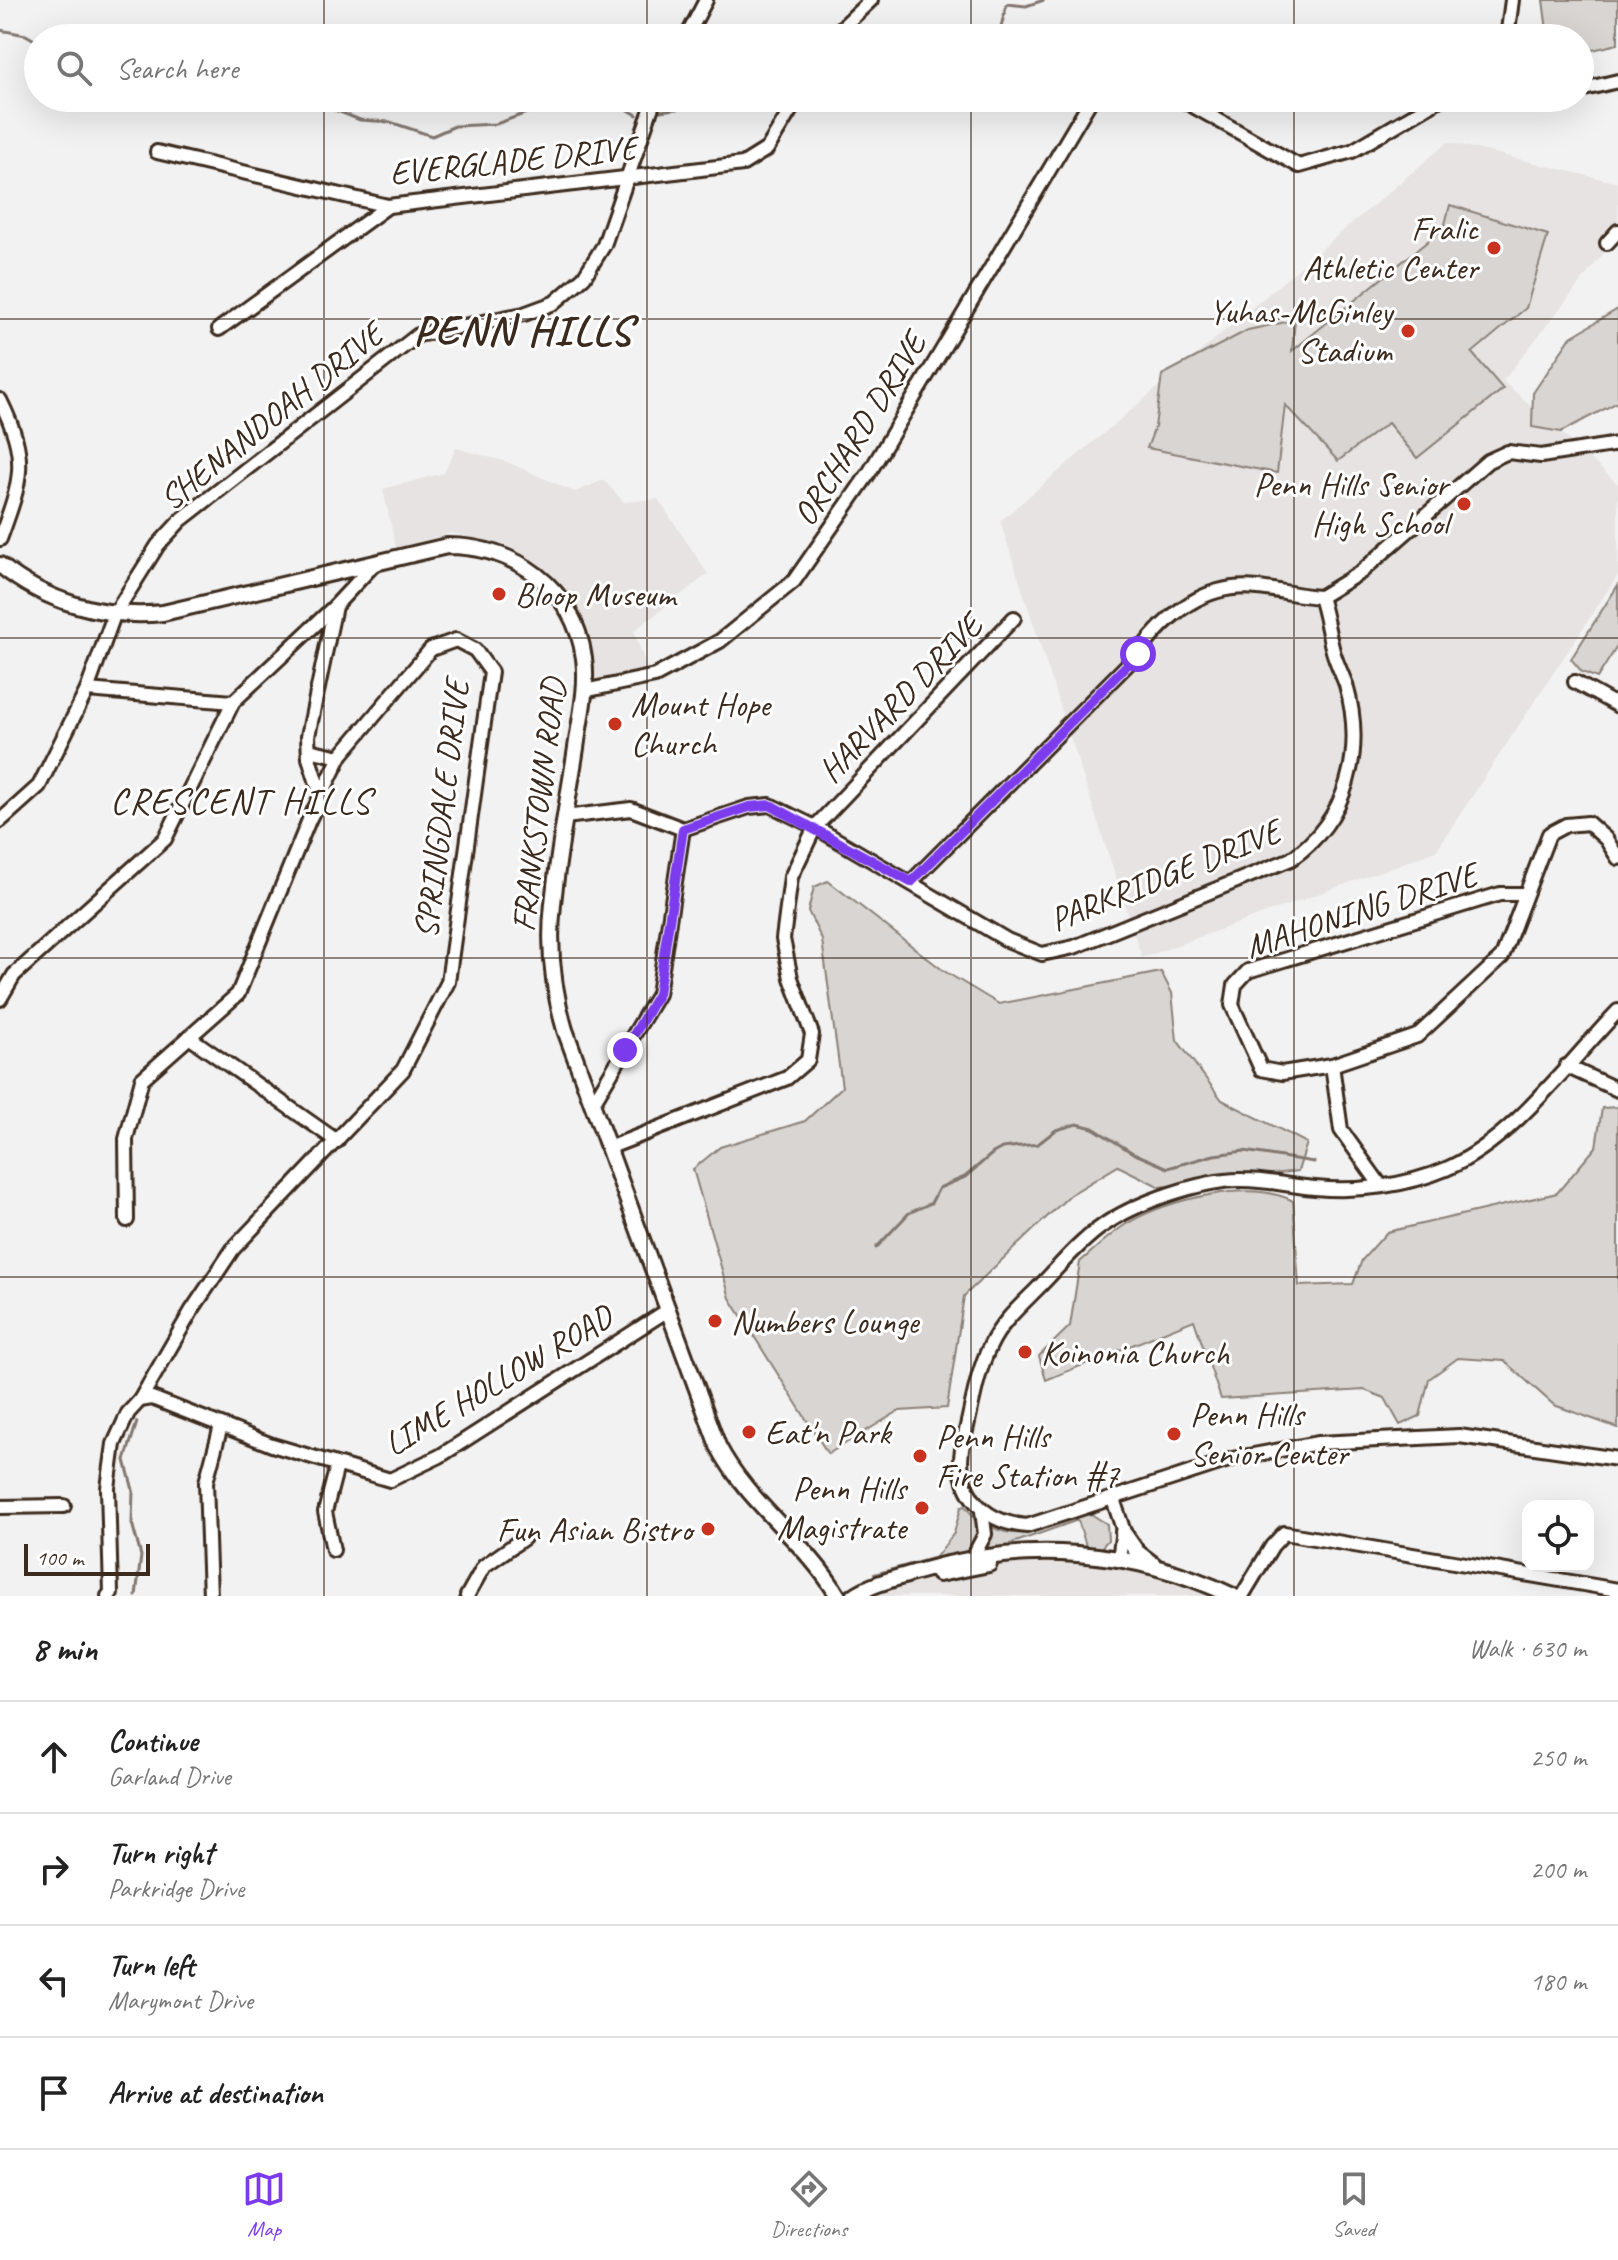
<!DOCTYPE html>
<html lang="en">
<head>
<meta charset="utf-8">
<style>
  body { margin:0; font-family:Caveat,sans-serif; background:#f6f6f6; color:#222 }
  .controls { position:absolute; right:24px; bottom:24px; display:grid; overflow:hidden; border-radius:16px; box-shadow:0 8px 32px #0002 }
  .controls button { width:72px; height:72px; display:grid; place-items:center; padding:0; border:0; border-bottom:2px solid #e0e0e0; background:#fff; color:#222; font:40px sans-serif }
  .scale { position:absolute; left:24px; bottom:20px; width:126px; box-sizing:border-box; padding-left:8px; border:4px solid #3b2a1e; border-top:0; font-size:22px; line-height:28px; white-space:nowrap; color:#3b2a1e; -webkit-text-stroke:6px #fff; paint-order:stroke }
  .stop { position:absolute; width:24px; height:24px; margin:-18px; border:6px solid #7c3aed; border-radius:50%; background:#fff }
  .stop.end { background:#7c3aed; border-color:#fff; box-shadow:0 2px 8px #0008 }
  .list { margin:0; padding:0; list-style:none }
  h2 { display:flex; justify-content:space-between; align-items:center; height:104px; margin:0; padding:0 32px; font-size:34px }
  h2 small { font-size:26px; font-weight:400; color:#767676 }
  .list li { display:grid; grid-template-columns:52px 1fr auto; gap:24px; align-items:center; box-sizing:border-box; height:112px; padding:0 32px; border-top:2px solid #e0e0e0 }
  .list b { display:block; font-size:30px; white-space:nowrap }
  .list p { margin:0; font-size:26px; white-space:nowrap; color:#767676 }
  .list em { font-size:26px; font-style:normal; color:#767676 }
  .icon { flex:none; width:44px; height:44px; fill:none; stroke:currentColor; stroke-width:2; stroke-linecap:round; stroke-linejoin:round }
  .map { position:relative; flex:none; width:1618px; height:1596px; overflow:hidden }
  .search { position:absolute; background:#fff; box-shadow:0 8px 32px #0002; left:24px; right:24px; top:24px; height:88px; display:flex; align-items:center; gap:20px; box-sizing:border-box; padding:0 28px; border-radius:44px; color:#767676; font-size:30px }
  .sheet { height:552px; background:#fff }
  nav { display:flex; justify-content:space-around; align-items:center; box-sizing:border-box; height:112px; border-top:2px solid #e0e0e0; background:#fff; font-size:22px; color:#767676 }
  nav a { display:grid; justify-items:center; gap:4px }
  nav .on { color:#7c3aed }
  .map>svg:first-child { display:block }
</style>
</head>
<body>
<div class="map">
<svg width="1618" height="1596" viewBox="0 0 1618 1596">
  <rect width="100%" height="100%" fill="#f3f2f2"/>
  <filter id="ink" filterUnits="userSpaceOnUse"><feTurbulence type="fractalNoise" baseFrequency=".0125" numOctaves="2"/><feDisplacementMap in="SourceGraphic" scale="16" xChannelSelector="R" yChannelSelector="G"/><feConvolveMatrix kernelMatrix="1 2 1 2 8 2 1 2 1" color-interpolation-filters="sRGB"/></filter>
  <g filter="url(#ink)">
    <g fill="#e6e3e2">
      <polygon points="1448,142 1618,183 1618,235 1503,381 1618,484 1618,575 1436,851 1142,958 1000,521"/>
      <polygon points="456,448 507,462 575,492 603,480 624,502 658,499 708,574 634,631 647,669 593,684 585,624 551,573 512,548 452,533 396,548 383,489 444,473"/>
      <polygon points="1113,1559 1229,1596 876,1596 933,1576 995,1563"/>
    </g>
    <g fill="#d8d5d2" stroke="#8a8078" stroke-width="2">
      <polygon points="1543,0 1618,0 1618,44 1580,53 1580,38 1548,38"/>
      <polygon points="1450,205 1548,235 1526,308 1472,353 1503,389 1417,458 1388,423 1338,461 1285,405 1277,473 1147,448 1155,427 1162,375 1248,330 1295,320 1292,351 1444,228"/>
      <polygon points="1618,309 1618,402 1561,432 1532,427 1533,393 1571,337"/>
      <polygon points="1618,585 1618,645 1597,678 1582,672 1571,659"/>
      <polygon points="828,881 944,971 999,1004 1161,972 1172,993 1177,1040 1222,1100 1307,1143 1298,1171 1160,1187 1118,1166 1070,1195 964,1296 947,1408 899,1411 828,1454 730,1298 693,1169 720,1147 805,1121 842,1087 822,940 808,911 814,887"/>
      <path d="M1618,1107V1428L1554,1405L1504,1361L1458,1358L1429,1379L1420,1416L1400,1425L1385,1398L1364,1390L1221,1399L1194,1320L1046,1380L1039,1356L1070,1326L1080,1262C1095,1249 1111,1233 1128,1223C1168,1199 1252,1179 1293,1201L1299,1286L1353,1284L1362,1260L1387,1232L1557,1193L1596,1147L1602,1108Z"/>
      <path d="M965,1506C979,1522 983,1532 970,1550L875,1580L874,1574L936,1557L954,1533L961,1507Z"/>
      <path d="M1091,1514L1107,1524L1108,1540L1101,1548L1087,1549L1078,1520L1010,1544V1549H985L990,1526C1026,1547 1056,1516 1091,1514Z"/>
    </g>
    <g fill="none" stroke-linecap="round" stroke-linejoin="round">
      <g stroke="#827770" stroke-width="3">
        <polyline points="0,30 26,35 38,42"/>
        <polyline points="91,38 104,35 106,38"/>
        <polyline points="998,38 1007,4 1026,6 1044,0"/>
        <polyline points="305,98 360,120 390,122 432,136 455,126 496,124 535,110 556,112 592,98"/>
        <polyline points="601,98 617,103 637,115"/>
        <polyline points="753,98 781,103"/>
        <polyline points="810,104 884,106 900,98"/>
        <polyline points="660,111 698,106 721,98"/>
        <polyline points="876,1248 909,1213 931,1203 939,1188 965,1177 993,1153 1002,1148 1038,1144 1056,1130 1077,1124 1093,1128 1133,1153 1168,1168 1214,1155 1244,1151 1314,1162"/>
        <polyline points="136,1596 141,1556 132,1523 133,1490 125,1460 137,1422"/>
      </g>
      <g stroke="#3b2a1e" stroke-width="18">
        <g id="minor">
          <polyline points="686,38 706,0"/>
          <polyline points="831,38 871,0"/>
          <polyline points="1507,38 1512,0"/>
          <polyline points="1580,90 1618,81"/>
          <polyline points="1179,98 1299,166 1352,151 1442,98"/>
          <polyline points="1504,98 1533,102 1548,98"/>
          <polyline points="157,152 388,206 743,164 767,149 798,98"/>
          <polyline points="1607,243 1618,231"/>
          <polyline points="219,329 388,206"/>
          <path d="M0,400C29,459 22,479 0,539"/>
          <polyline points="1320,597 1361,572 1488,461 1508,452 1541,456 1618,444"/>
          <polyline points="1575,682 1618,706"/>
          <polyline points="87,690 233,702"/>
          <polyline points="584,691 655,676 720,641 794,581 869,473 1092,98"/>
          <polyline points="309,750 340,757"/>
          <polyline points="321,796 309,758 308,736 335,606 376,562"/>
          <path d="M565,817L631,809L683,829L749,807L770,805L815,827L1007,940L1042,954L1074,947L1291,859C1348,819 1365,751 1346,685C1342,674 1336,662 1333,651C1328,633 1326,615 1320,597C1299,596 1279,590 1258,588C1205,582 1167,614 1138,654L911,882"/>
          <polyline points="0,821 39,786 87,690 114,615 158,545 181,520 418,335 524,314 554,303 584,277 604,245 655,98"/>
          <polyline points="1526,894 1500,894 1248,971 1235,985 1232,1005 1261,1069 1282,1073 1332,1065 1417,1036 1502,957 1549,834 1566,825 1588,823 1606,839 1618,858"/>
          <polyline points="0,999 14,975 165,839 233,702 335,606"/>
          <path d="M1618,1011C1568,1063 1513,1140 1446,1169C1406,1186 1358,1192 1315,1188C1291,1186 1267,1180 1243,1180C1203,1179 1134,1203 1101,1227C1077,1244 1057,1269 1036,1290C1019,1307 1000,1324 990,1346C976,1374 972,1408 964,1439C952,1487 979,1522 1027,1526L1232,1459L1318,1443L1459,1436L1618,1459"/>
          <polyline points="189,1037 337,1141"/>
          <polyline points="1332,1065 1341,1130 1381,1186"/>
          <polyline points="1566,1066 1618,1090"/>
          <polyline points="592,1105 658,994 683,829"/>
          <polyline points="608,1148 787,1078 808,1060 812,1034 791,978 783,939 791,877 815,827 1014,618"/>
          <polyline points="140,1400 152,1398 272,1445 390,1480 440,1456 668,1310"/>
          <polyline points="1113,1499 1123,1529 1119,1560"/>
          <polyline points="0,1507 64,1506"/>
          <polyline points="333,1550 325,1512 337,1466"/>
          <polyline points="973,1557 985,1534 982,1511"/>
          <polyline points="108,1596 111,1593 108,1488 114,1444 128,1413 140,1400 192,1310 233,1249 403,1070 448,982 491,672 475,650 456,640 431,649 341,755 309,820 238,994 142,1079 126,1139 127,1220"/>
          <polyline points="210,1596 206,1482 221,1426"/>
          <polyline points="467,1596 484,1566 524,1538"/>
          <polyline points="1242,1596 1272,1546 1284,1533 1618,1590"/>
        </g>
      </g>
      <g stroke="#3b2a1e" stroke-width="20">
        <g id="major">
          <path d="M0,565C45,602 105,619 163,613L447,546C514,546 574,587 584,658C588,688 580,718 576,748C568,800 558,852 553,904C548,947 553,989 565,1030L718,1446C748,1504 805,1540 838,1596"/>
          <polyline points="1123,1532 1137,1552 1154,1565"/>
          <polyline points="939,1574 989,1564"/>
          <path d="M854,1596C871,1584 897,1578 917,1572C1023,1540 1133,1548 1233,1596"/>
        </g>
      </g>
      <use href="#minor" stroke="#fff" stroke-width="12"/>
      <use href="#major" stroke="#fff" stroke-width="14"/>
    </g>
  </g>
  <g fill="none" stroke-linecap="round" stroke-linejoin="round" filter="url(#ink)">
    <polyline stroke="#7c3aed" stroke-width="10" points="625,1050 658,994 683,829 749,807 770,805 911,882 1138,654"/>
  </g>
  <path fill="none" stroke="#3b2a1e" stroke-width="2" stroke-opacity="0.55" d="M324,0V38M647,0V38M971,0V38M1294,0V38M324,98V1596M647,98V1596M971,98V1596M1294,98V1596M0,319H1618M0,638H1618M0,958H1618M0,1277H1618"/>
  <g fill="#c8321e" stroke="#fff" stroke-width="3">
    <circle cx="1494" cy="248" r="8"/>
    <circle cx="1408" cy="331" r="8"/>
    <circle cx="1464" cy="504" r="8"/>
    <circle cx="499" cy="594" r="8"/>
    <circle cx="615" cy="724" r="8"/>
    <circle cx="715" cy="1321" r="8"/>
    <circle cx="1025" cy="1352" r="8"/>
    <circle cx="749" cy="1432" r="8"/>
    <circle cx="1174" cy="1434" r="8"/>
    <circle cx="920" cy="1456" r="8"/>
    <circle cx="922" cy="1508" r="8"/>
    <circle cx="708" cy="1529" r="8"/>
  </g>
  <g text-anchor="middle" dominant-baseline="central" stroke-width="6" stroke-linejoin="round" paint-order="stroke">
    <g font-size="34" fill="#3b2a1e" stroke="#fff">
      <text transform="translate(513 160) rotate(-6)">EVERGLADE DRIVE</text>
      <text transform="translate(271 416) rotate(-39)">SHENANDOAH DRIVE</text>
      <text transform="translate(859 429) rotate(-58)">ORCHARD DRIVE</text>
      <text transform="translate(900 698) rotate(-46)">HARVARD DRIVE</text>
      <text transform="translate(538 805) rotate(-83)">FRANKSTOWN ROAD</text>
      <text transform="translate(441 809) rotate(-83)">SPRINGDALE DRIVE</text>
      <text transform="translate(1165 875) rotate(-22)">PARKRIDGE DRIVE</text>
      <text transform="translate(1361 910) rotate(-18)">MAHONING DRIVE</text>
      <text transform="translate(498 1380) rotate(-31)">LIME HOLLOW ROAD</text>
    </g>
    <g font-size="34" fill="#3b2a1e" stroke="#fff" text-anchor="start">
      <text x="1478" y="228" text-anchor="end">Fralic<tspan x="1478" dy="39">Athletic Center</tspan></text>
      <text x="1392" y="311" text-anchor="end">Yuhas-McGinley<tspan x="1392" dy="39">Stadium</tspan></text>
      <text x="1448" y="484" text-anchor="end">Penn Hills Senior<tspan x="1448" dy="39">High School</tspan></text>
      <text x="515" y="594">Bloop Museum</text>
      <text x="631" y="704">Mount Hope<tspan x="631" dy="39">Church</tspan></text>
      <text x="731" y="1321">Numbers Lounge</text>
      <text x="1041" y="1352">Koinonia Church</text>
      <text x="1190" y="1414">Penn Hills<tspan x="1190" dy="39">Senior Center</tspan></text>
      <text x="765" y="1432">Eat'n Park</text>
      <text x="936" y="1436">Penn Hills<tspan x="936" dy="39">Fire Station #7</tspan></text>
      <text x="906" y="1488" text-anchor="end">Penn Hills<tspan x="906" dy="39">Magistrate</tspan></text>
      <text x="692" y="1529" text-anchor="end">Fun Asian Bistro</text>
    </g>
    <g font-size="36" letter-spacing="2" fill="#3b2a1e" stroke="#fff">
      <text x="241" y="801">CRESCENT HILLS</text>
    </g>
    <g font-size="42" font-weight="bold" letter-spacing="2" fill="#3b2a1e" stroke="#fff">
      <text x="523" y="330">PENN HILLS</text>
    </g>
  </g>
</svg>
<div class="controls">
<button><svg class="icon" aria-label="locate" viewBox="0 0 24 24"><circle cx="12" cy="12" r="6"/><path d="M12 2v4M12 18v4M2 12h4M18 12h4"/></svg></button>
</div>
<div class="scale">100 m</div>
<div class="stop" style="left:1138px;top:654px"></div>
<div class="stop end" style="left:625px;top:1050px"></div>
<div class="search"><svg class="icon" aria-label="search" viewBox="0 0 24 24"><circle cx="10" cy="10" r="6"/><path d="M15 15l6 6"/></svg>Search here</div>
</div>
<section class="sheet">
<h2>8 min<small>Walk · 630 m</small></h2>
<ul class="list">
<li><svg class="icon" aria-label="ahead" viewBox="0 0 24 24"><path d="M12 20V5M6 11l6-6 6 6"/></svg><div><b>Continue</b><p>Garland Drive</p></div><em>250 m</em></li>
<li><svg class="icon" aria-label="right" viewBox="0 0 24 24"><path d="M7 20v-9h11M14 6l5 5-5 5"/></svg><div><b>Turn right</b><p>Parkridge Drive</p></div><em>200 m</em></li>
<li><svg class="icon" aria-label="left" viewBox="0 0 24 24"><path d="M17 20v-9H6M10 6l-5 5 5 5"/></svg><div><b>Turn left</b><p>Marymont Drive</p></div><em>180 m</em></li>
<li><svg class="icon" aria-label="arrive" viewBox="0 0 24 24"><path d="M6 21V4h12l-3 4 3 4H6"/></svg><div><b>Arrive at destination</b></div></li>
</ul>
</section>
<nav>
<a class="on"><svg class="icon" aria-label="map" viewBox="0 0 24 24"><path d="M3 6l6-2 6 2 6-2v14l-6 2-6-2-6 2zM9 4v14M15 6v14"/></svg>Map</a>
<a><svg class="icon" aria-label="directions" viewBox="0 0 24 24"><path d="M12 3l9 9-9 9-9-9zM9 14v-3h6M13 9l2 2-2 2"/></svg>Directions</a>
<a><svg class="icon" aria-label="saved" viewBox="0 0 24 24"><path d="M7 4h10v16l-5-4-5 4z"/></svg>Saved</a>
</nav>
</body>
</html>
